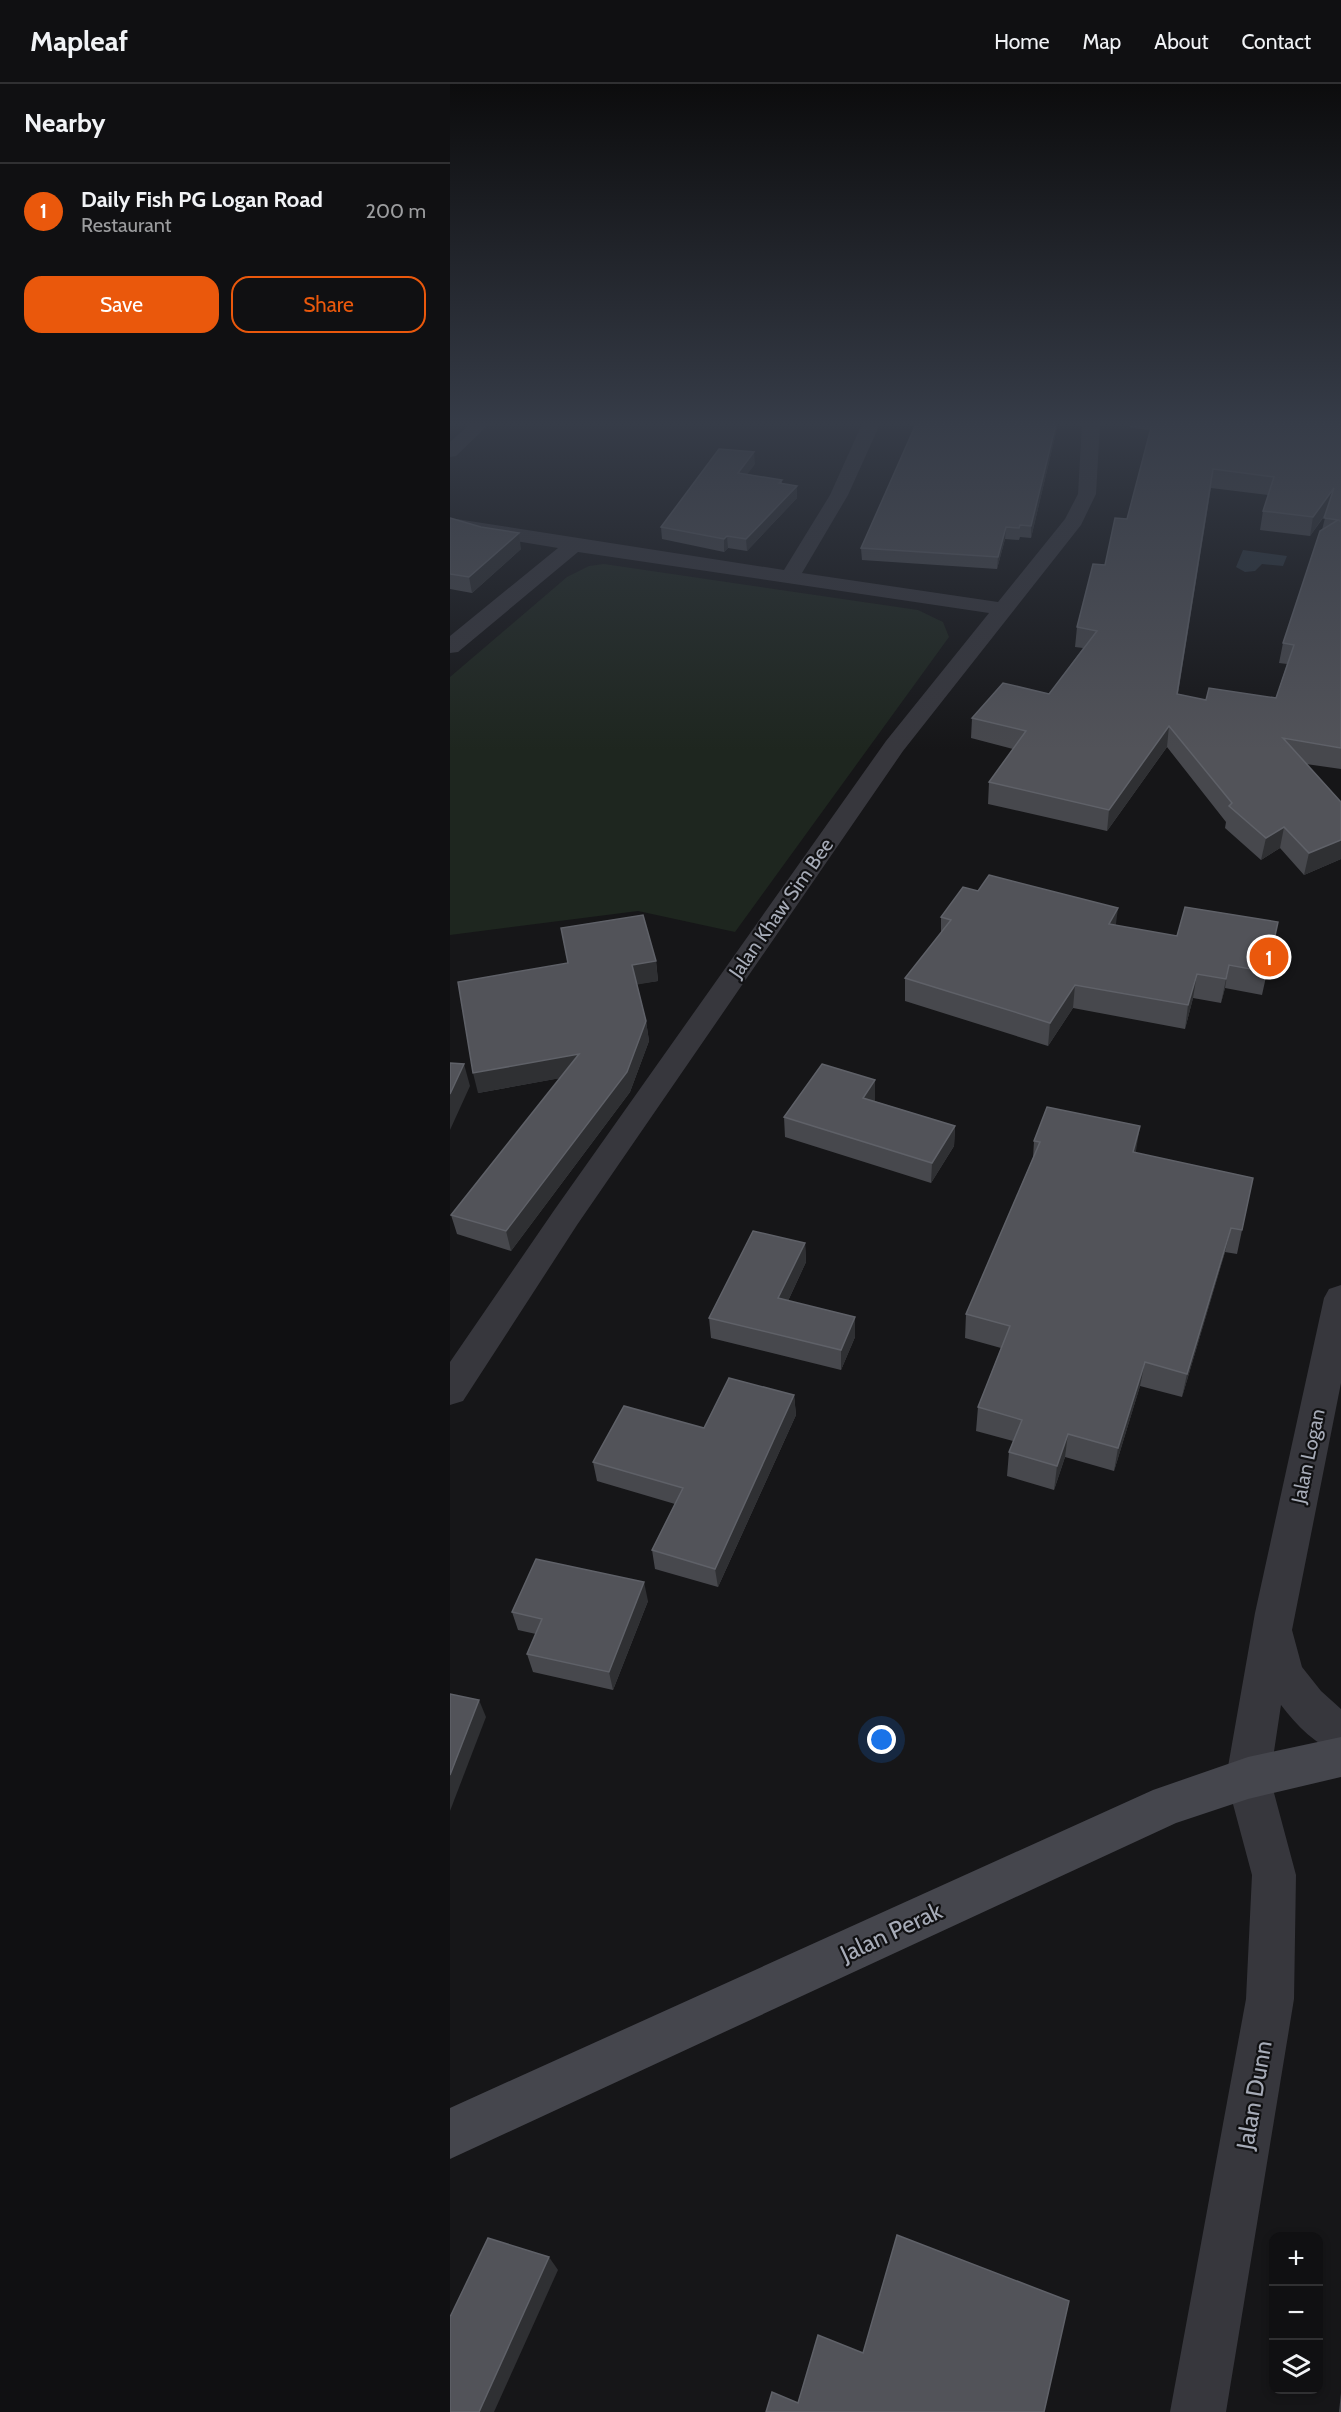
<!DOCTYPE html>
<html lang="en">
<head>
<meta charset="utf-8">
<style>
  body { margin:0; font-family:Cabin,sans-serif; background:#19191b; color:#f1f3f6 }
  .controls { position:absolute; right:18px; bottom:18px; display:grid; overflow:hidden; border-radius:12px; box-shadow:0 3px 9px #0003 }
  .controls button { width:54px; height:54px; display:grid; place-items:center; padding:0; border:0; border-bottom:2px solid #303032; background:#101012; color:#f1f3f6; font:30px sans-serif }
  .you { position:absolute; left:432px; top:1656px; width:21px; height:21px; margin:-15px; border:4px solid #fff; border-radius:50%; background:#1a73e8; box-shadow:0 0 0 9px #1a73e833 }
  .badge { display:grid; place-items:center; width:39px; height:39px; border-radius:50%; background:#ea580c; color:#fff; font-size:20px; font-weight:700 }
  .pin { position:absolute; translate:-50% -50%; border:3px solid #fff; box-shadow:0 2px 6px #0006 }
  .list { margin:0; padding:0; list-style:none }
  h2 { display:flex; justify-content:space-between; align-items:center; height:78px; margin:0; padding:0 24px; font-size:26px }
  h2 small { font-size:20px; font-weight:400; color:#9c9d9f }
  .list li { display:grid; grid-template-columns:39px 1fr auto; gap:18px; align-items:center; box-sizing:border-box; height:96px; padding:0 24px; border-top:2px solid #303032 }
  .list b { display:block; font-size:22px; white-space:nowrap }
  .list p { margin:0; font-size:20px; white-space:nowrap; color:#9c9d9f }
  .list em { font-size:20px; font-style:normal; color:#9c9d9f }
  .actions { display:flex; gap:12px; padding:18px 24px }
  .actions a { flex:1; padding:14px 0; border:2px solid #ea580c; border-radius:18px; text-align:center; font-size:21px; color:#ea580c }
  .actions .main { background:#ea580c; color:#fff }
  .icon { flex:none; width:33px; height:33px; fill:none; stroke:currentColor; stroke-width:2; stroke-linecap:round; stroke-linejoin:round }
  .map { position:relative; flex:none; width:891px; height:2328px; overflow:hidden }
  header { display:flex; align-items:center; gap:36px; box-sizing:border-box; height:84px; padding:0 30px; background:#101012; border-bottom:2px solid #303032 }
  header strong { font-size:28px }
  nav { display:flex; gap:33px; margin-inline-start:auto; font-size:21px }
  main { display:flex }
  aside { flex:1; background:#101012 }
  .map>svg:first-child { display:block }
</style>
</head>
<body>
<header>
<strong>Mapleaf</strong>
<nav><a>Home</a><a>Map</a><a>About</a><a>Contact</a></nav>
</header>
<main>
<aside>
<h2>Nearby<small></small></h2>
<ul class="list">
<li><span class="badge">1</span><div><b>Daily Fish PG Logan Road</b><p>Restaurant</p></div><em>200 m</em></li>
</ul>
<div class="actions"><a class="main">Save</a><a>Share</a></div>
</aside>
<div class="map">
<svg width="891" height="2328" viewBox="0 0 891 2328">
  <rect width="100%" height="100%" fill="#161618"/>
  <polygon fill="#1e261f" points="154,480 468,526 493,538 499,553 285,848 188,827 0,851 0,593 117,493 139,482"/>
  <polygon fill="#2b343c" points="793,466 837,472 833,482 812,480 805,487 795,488 786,483"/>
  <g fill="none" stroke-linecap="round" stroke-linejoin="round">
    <g fill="#37373d" fill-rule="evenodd">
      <polygon points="20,340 39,340 6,372 0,373 0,358"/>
      <polygon points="412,340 430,340 398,411 352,489 548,518 615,435 628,410 632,340 650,340 646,410 631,441 453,667 127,1141 13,1317 0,1321 0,1278 105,1125 436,657 539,529 128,468 8,568 0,569 0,552 108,464 0,446 0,434 334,486 380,411"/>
      <path d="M891,1201V1299L842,1546L852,1583L871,1607L891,1625V1671C866,1661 847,1642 831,1621L820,1694L846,1791L844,1915L776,2328H720L796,1915L802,1791L776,1694L805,1529L874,1214L879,1205Z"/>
    </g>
    <polygon fill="#45464d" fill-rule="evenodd" points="891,1653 891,1693 798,1715 726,1739 0,2075 0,2024 703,1706 798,1673"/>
  </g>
  <g fill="#47484d" fill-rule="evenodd">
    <polygon points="466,340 608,340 581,454 570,453 569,456 555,455 547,485 412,476 411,464"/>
    <path d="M681,340H891V685L856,680L891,718V775L854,791L830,764L811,776L775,744L776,738L717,663L657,747L538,720L539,698L563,665L521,654L522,634L599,610L633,564L625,563L627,543L655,481L677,435L700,346L680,344ZM761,404L818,411L813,427L810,446L860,452L876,430L872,446L833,559L829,579L837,580L826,614L756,616L728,610Z"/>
    <polygon points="305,380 297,390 332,396 332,400 347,402 347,414 297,467 278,464 274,468 212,455 211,443"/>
    <polygon points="0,434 71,465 22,509 0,505"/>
    <polygon points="491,833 666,842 727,852 828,838 812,911 775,904 771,919 743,914 735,945 623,924 598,962 455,917 455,894 491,849"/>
    <polygon points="111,844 206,877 208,897 187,900 196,937 199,957 180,1008 61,1167 7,1150 1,1131 110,994 28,1009 118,879"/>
    <polygon points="425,1016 424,1017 505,1042 504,1062 481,1099 335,1053 334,1033"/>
    <polygon points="584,1057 686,1069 803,1094 787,1170 775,1168 732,1313 690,1302 664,1387 615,1373 604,1406 557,1392 559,1368 563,1357 526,1347 528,1323 551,1264 515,1254 516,1230 583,1074"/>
    <polygon points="355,1159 356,1178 338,1217 405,1253 391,1286 261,1254 259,1234"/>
    <polygon points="344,1311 346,1331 268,1503 205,1485 202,1466 225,1420 147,1397 143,1378 254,1344"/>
    <polygon points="198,1517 163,1606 83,1588 77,1570 86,1550 68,1546 62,1528"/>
    <polygon points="891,2309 891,2328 889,2328"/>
  </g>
  <g fill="#2f3033">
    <polygon points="606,340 608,340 581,454 581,442"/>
    <polygon points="304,368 305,380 289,401 288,389"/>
    <polygon points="347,402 347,414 297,467 296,455"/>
    <polygon points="884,404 880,423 860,452 863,433"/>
    <polygon points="556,443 555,455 547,485 548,473"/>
    <polygon points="69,449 71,465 22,509 19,493"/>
    <polygon points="277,452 278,464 274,468 274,455"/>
    <polygon points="719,642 717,663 657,747 659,726"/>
    <polygon points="834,743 830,764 811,776 816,754"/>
    <polygon points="891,756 891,775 854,791 859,769"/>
    <polygon points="668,824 665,847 659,840"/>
    <polygon points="206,877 208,897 185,901 182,881"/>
    <polygon points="779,881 775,904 771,919 776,895"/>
    <polygon points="747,890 743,914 735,945 738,921"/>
    <polygon points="625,901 623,924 598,962 600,939"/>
    <polygon points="196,937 199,957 180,1008 61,1167 56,1147"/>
    <polygon points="129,970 133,990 28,1009 23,989"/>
    <polygon points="14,980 20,1002 0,1046 0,1010"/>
    <polygon points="425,996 425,1016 413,1033 413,1014"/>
    <polygon points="505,1042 504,1062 481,1099 482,1079"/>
    <polygon points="690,1042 686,1067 679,1093 683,1068"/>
    <polygon points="781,1144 775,1168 732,1313 737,1290"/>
    <polygon points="355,1159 356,1178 330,1234 328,1214"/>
    <polygon points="405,1233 405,1253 391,1286 391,1266"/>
    <polygon points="695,1278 690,1302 664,1387 668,1364"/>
    <polygon points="344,1311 346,1331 268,1503 265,1485"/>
    <polygon points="618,1350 615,1373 604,1406 607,1382"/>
    <polygon points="194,1498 198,1517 163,1606 159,1588"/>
    <polygon points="29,1616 36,1633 0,1727 0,1691"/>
    <polygon points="99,2173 108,2186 44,2328 29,2328"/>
  </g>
  <g fill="#525359" stroke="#5f6168" stroke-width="1.5" fill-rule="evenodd">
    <polygon points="466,340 606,340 581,442 570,441 569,444 556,443 548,473 411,464"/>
    <path d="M702,340H891V437H890L891,438V664L833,654L891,718V756L859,769L834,743L816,754L779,722L782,719L719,642L659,726L539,698L576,647L522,634L553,599L599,610L647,547L627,543L643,480L655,481L665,434L677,435ZM763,385L824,393L813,427L863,433L884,404L874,434L888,436L870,447L833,559L844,561L826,614L759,604L756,616L727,610Z"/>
    <polygon points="269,365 304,368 288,389 332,396 329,399 347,402 296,455 277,452 274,455 211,443"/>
    <polygon points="0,434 31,443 69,449 19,493 0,490"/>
    <polygon points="539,791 668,824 659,840 727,852 735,823 828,838 817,888 779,881 776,895 747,890 738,921 625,901 600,939 455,894 501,836 491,833 513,803 528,807"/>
    <polygon points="193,831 206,877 182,881 196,937 177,988 56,1147 1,1131 129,970 23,989 8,898 118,879 111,844"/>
    <polygon points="0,979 14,980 0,1010"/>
    <polygon points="372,980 425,996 413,1014 505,1042 482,1079 334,1033"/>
    <polygon points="597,1023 690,1042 683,1068 803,1094 792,1146 781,1144 737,1290 695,1278 668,1364 618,1350 607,1382 559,1368 572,1336 528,1323 560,1242 516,1230 590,1058 584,1057"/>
    <polygon points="303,1147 355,1159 328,1214 405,1233 391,1266 259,1234"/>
    <polygon points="279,1294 344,1311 265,1485 202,1466 233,1404 143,1378 174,1322 254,1344"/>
    <polygon points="86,1475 194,1498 159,1588 77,1570 92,1535 62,1528"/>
    <polygon points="0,1610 29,1616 0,1691"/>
    <polygon points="447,2151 619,2217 594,2328 316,2328 322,2308 348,2319 368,2251 413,2269"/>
    <polygon points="38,2154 99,2173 29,2328 0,2328 0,2233"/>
  </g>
  <linearGradient id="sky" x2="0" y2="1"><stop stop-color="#0c0c0d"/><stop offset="0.51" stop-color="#363c48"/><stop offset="1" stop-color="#363c48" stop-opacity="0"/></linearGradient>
  <rect width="891" height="666" fill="url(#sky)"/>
  <g text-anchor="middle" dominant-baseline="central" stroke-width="4.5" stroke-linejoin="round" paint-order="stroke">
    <g font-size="20" fill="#a7acb8" stroke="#111113">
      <text transform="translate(331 824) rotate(-55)">Jalan Khaw Sim Bee</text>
      <text transform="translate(858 1372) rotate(-78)">Jalan Logan</text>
    </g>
    <g font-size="24" fill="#a7acb8" stroke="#111113">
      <text transform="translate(441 1848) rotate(-25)">Jalan Perak</text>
      <text transform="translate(804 2011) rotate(-80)">Jalan Dunn</text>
    </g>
  </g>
</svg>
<div class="controls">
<button>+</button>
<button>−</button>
<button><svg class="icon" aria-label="layers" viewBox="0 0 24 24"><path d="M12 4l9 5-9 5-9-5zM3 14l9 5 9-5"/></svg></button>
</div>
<div class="you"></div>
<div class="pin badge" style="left:819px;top:873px">1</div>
</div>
</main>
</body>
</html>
